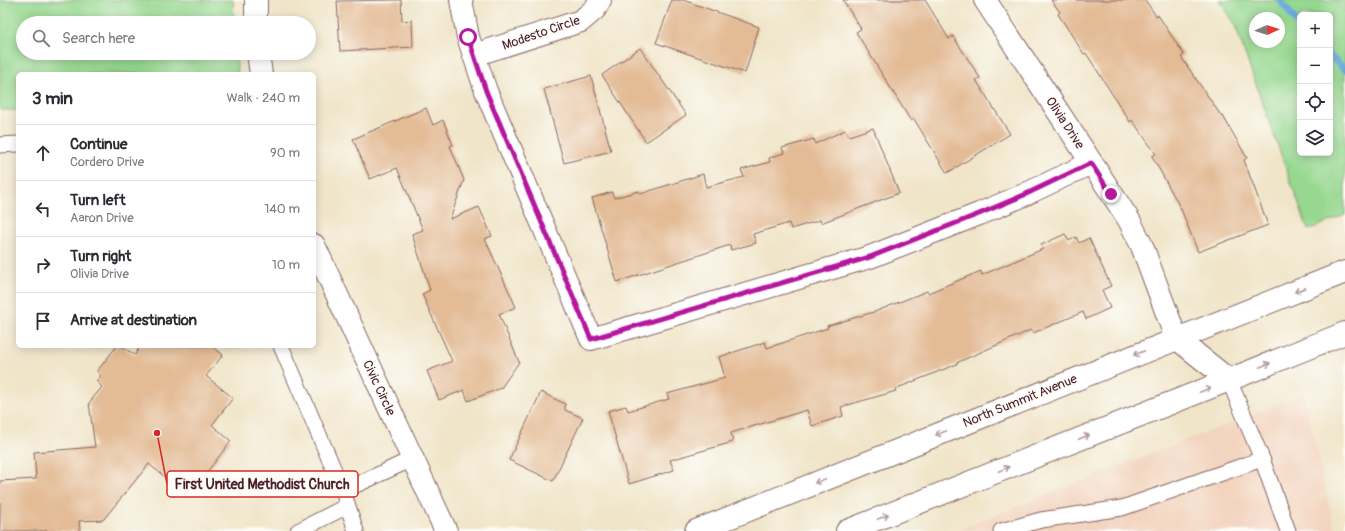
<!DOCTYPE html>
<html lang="en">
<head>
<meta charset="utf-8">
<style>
  body { margin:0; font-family:Pangolin,sans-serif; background:#f7f7f7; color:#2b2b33 }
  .controls { position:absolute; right:12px; top:12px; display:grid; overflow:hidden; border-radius:6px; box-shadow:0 2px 10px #0003 }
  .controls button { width:36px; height:36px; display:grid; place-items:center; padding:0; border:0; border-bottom:1px solid #e1e1e2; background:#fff; color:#2b2b33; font:20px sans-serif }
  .compass { position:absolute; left:1249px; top:12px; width:36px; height:36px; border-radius:50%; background:#fff; box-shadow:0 2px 10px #0003; rotate:87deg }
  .stop { position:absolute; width:12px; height:12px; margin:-9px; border:3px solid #b5179e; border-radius:50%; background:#fff }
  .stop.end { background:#b5179e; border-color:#fff; box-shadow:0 1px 4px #0008 }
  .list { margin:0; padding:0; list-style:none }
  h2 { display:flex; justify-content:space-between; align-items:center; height:52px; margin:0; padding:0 16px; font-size:17px }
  h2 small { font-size:13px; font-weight:400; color:#7c7c81 }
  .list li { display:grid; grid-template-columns:26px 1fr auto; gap:12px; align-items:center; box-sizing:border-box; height:56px; padding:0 16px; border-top:1px solid #e1e1e2 }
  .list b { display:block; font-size:15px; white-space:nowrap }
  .list p { margin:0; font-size:13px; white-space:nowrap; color:#7c7c81 }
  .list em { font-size:13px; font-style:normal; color:#7c7c81 }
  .icon { flex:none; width:22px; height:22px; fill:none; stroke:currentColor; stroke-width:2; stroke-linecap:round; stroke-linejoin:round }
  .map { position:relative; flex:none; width:1345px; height:531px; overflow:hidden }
  .search { position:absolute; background:#fff; box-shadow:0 2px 10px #0003; left:16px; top:16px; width:300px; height:44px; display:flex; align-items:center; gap:10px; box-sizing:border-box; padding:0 14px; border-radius:22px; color:#7c7c81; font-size:15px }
  .panel { position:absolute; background:#fff; box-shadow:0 2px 10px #0003; left:16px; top:72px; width:300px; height:276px; border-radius:6px }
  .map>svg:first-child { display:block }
</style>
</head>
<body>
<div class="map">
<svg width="1345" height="531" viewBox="0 0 1345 531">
  <rect width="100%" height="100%" fill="#fdfcf7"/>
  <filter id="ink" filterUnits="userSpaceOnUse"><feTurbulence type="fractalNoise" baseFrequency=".025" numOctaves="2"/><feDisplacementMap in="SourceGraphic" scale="8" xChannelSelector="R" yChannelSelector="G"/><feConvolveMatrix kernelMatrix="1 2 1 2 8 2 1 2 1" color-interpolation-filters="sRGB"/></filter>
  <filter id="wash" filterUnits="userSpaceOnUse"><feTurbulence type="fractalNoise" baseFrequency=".012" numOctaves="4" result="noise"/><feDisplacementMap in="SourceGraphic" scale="16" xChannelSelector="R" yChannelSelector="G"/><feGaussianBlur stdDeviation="0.9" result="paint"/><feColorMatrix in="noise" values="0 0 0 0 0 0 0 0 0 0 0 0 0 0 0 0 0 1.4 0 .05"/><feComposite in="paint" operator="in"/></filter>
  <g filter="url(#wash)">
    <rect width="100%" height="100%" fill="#f0e5c9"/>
    <polygon fill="#f3d4bf" points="1304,394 1335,531 955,531"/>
    <g fill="#96d890" stroke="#707c5e" fill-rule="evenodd">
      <polygon points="0,0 233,0 234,23 23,23 23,53 235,53 238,74 18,74 18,110 0,110"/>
      <path d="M1219,0H1345V215L1308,230L1234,23ZM1300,15H1330V153H1300ZM1255,18H1279V42H1255Z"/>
    </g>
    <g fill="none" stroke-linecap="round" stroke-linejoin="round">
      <g stroke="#68a8db" stroke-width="7">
        <polyline points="1280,0 1300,27"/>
        <polyline points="1330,56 1345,70"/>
      </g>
    </g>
    <g id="blocks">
      <g fill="#e3bb95">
        <polygon points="401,0 402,21 412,20 413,47 340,51 337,1"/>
        <polygon points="672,0 683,0 759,27 745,73 656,43"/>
        <polygon points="843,0 925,0 949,39 953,36 980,78 976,80 1010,134 947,173 914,119 911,121 856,32 861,29"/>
        <polygon points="1051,0 1145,0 1156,16 1158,15 1184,55 1181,57 1222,117 1223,116 1247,158 1244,160 1268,225 1198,252 1181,209 1152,156 1156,154 1132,120 1130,122 1086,53 1084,54 1058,14 1060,12"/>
        <polygon points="640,48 686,115 646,142 602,75"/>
        <polygon points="591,76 611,151 564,163 544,89"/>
        <polygon points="426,108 433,125 443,120 453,145 450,146 464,180 450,219 479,207 492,236 485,239 516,307 499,314 519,362 501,388 468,401 464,390 439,400 427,371 452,361 422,294 430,290 412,234 423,230 397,168 370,179 353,139"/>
        <polygon points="873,128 899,193 821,223 820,220 791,229 789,223 753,234 756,243 731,250 730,245 617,282 592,198 612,192 614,198 639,191 640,194 703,174 706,187 744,177 741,170 770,162 769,158 784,153 782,148 814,139 815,144 845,130 849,136"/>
        <polygon points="1065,234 1069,241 1076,237 1079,243 1089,238 1111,286 1102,290 1110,308 1086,319 1083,312 1033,333 1031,330 956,363 957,364 895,389 896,391 841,407 843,416 812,426 807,410 731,433 733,442 670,460 674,470 629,484 608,411 626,406 628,411 669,399 667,394 725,378 719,357 765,342 767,348 828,328 827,326 877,311 927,291 928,293 981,271 982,275 1043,249 1041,245"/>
        <polygon points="117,346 121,346 135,355 140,346 212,346 223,355 206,376 233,398 212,425 231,441 204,476 166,478 149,464 103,520 79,521 80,531 0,531 0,481 36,479 34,452 95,447 89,403 102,387 96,381 101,376 97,371"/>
        <polygon points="541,392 565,404 565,410 583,418 553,481 509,460"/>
      </g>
    </g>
  </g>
  <g filter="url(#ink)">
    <use href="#blocks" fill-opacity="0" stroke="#846462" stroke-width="1"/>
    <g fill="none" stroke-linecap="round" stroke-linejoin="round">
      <g stroke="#846462" stroke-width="17">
        <g id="service">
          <polyline points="0,145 18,144"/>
          <polyline points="281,346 343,491"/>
          <polyline points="1229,380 1262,459 1288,531"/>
          <polyline points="298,531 347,506"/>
          <polyline points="356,531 343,491 412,459"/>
          <polyline points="1001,531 1041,520 1122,508 1262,459"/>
        </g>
      </g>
      <g stroke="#846462" stroke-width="24">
        <g id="minor">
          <polyline points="461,0 468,37 486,91 591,339 870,257 979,214 1024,195 1091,163"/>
          <polyline points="985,0 1129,220 1142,246 1176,338"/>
          <polyline points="474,55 581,21 595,9 600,0"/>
        </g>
      </g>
      <g stroke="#846462" stroke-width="24">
        <g id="tertiary">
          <polyline points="256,23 256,0"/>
          <polyline points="258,53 261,74"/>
          <polyline points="314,245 446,531"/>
        </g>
      </g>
      <g stroke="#846462" stroke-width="24">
        <g id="secondary">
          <polyline points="1176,338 1229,380"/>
          <polyline points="696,531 1345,272"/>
          <polyline points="847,531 1229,380 1345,333"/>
        </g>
      </g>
      <use href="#service" stroke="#fff" stroke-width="15"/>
      <use href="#minor" stroke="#fff" stroke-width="22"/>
      <use href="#tertiary" stroke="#fff" stroke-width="22"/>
      <use href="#secondary" stroke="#fff" stroke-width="22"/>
    </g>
    <defs><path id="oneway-shaft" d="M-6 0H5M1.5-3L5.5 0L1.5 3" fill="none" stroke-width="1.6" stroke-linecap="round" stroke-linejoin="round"/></defs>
    <g stroke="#ae9aa0">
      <use href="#oneway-shaft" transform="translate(1300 290) rotate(159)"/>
      <use href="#oneway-shaft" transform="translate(1139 353) rotate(158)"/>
      <use href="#oneway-shaft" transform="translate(1265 365) rotate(-22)"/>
      <use href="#oneway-shaft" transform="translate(1205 390) rotate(-21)"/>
      <use href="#oneway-shaft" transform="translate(941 433) rotate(158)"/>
      <use href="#oneway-shaft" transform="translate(1084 437) rotate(-21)"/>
      <use href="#oneway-shaft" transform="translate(1004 469) rotate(-22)"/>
      <use href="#oneway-shaft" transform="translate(820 481) rotate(158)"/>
      <use href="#oneway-shaft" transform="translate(883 517) rotate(-22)"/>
    </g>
  </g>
  <g fill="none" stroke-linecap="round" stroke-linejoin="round" filter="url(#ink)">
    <polyline stroke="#b5179e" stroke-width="5" points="468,37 486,91 591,339 870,257 979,214 1024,195 1091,163 1111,194"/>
  </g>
  <g text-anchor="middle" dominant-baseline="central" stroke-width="4" stroke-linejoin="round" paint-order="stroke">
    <g font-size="13" fill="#4a1f2b" stroke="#fdfcf7">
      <text transform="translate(541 33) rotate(-19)">Modesto Circle</text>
      <text transform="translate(1065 123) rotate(57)">Olivia Drive</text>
      <text transform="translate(379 388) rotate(65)">Civic Circle</text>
      <text transform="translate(1020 401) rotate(-22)">North Summit Avenue</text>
    </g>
  </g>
  <path fill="none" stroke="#d62828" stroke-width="1.5" d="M157 433L167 484"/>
  <circle fill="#d62828" stroke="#fdfcf7" stroke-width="1.5" cx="157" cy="433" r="4"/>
  <rect fill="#fdfcf7" stroke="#d62828" stroke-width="1.5" x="167" y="471" width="191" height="26" rx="4"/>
  <g font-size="14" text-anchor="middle" font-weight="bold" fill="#4a1f2b">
    <text x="262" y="489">First United Methodist Church</text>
  </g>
</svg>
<div class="controls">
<button>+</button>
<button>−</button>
<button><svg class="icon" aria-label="locate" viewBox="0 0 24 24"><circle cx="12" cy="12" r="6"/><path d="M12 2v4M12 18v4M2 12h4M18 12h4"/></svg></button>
<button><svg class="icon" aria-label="layers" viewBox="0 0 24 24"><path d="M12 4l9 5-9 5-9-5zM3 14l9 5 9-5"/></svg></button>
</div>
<svg class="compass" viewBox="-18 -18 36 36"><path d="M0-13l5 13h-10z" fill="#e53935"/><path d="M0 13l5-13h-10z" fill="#7c7c81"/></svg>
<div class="stop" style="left:468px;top:37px"></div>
<div class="stop end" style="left:1111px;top:194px"></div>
<div class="search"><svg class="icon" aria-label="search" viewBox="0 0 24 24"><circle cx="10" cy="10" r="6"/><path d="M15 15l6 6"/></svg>Search here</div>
<section class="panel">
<h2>3 min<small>Walk · 240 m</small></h2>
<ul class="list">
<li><svg class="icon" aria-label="ahead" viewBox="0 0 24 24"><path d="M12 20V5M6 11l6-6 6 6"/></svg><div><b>Continue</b><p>Cordero Drive</p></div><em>90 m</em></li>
<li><svg class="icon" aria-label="left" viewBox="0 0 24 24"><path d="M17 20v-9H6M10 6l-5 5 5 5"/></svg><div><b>Turn left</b><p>Aaron Drive</p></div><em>140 m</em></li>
<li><svg class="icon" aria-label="right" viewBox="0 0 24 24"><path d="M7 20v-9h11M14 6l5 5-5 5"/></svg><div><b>Turn right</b><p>Olivia Drive</p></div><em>10 m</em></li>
<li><svg class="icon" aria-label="arrive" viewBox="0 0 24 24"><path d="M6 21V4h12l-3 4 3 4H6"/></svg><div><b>Arrive at destination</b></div></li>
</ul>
</section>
</div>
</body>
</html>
